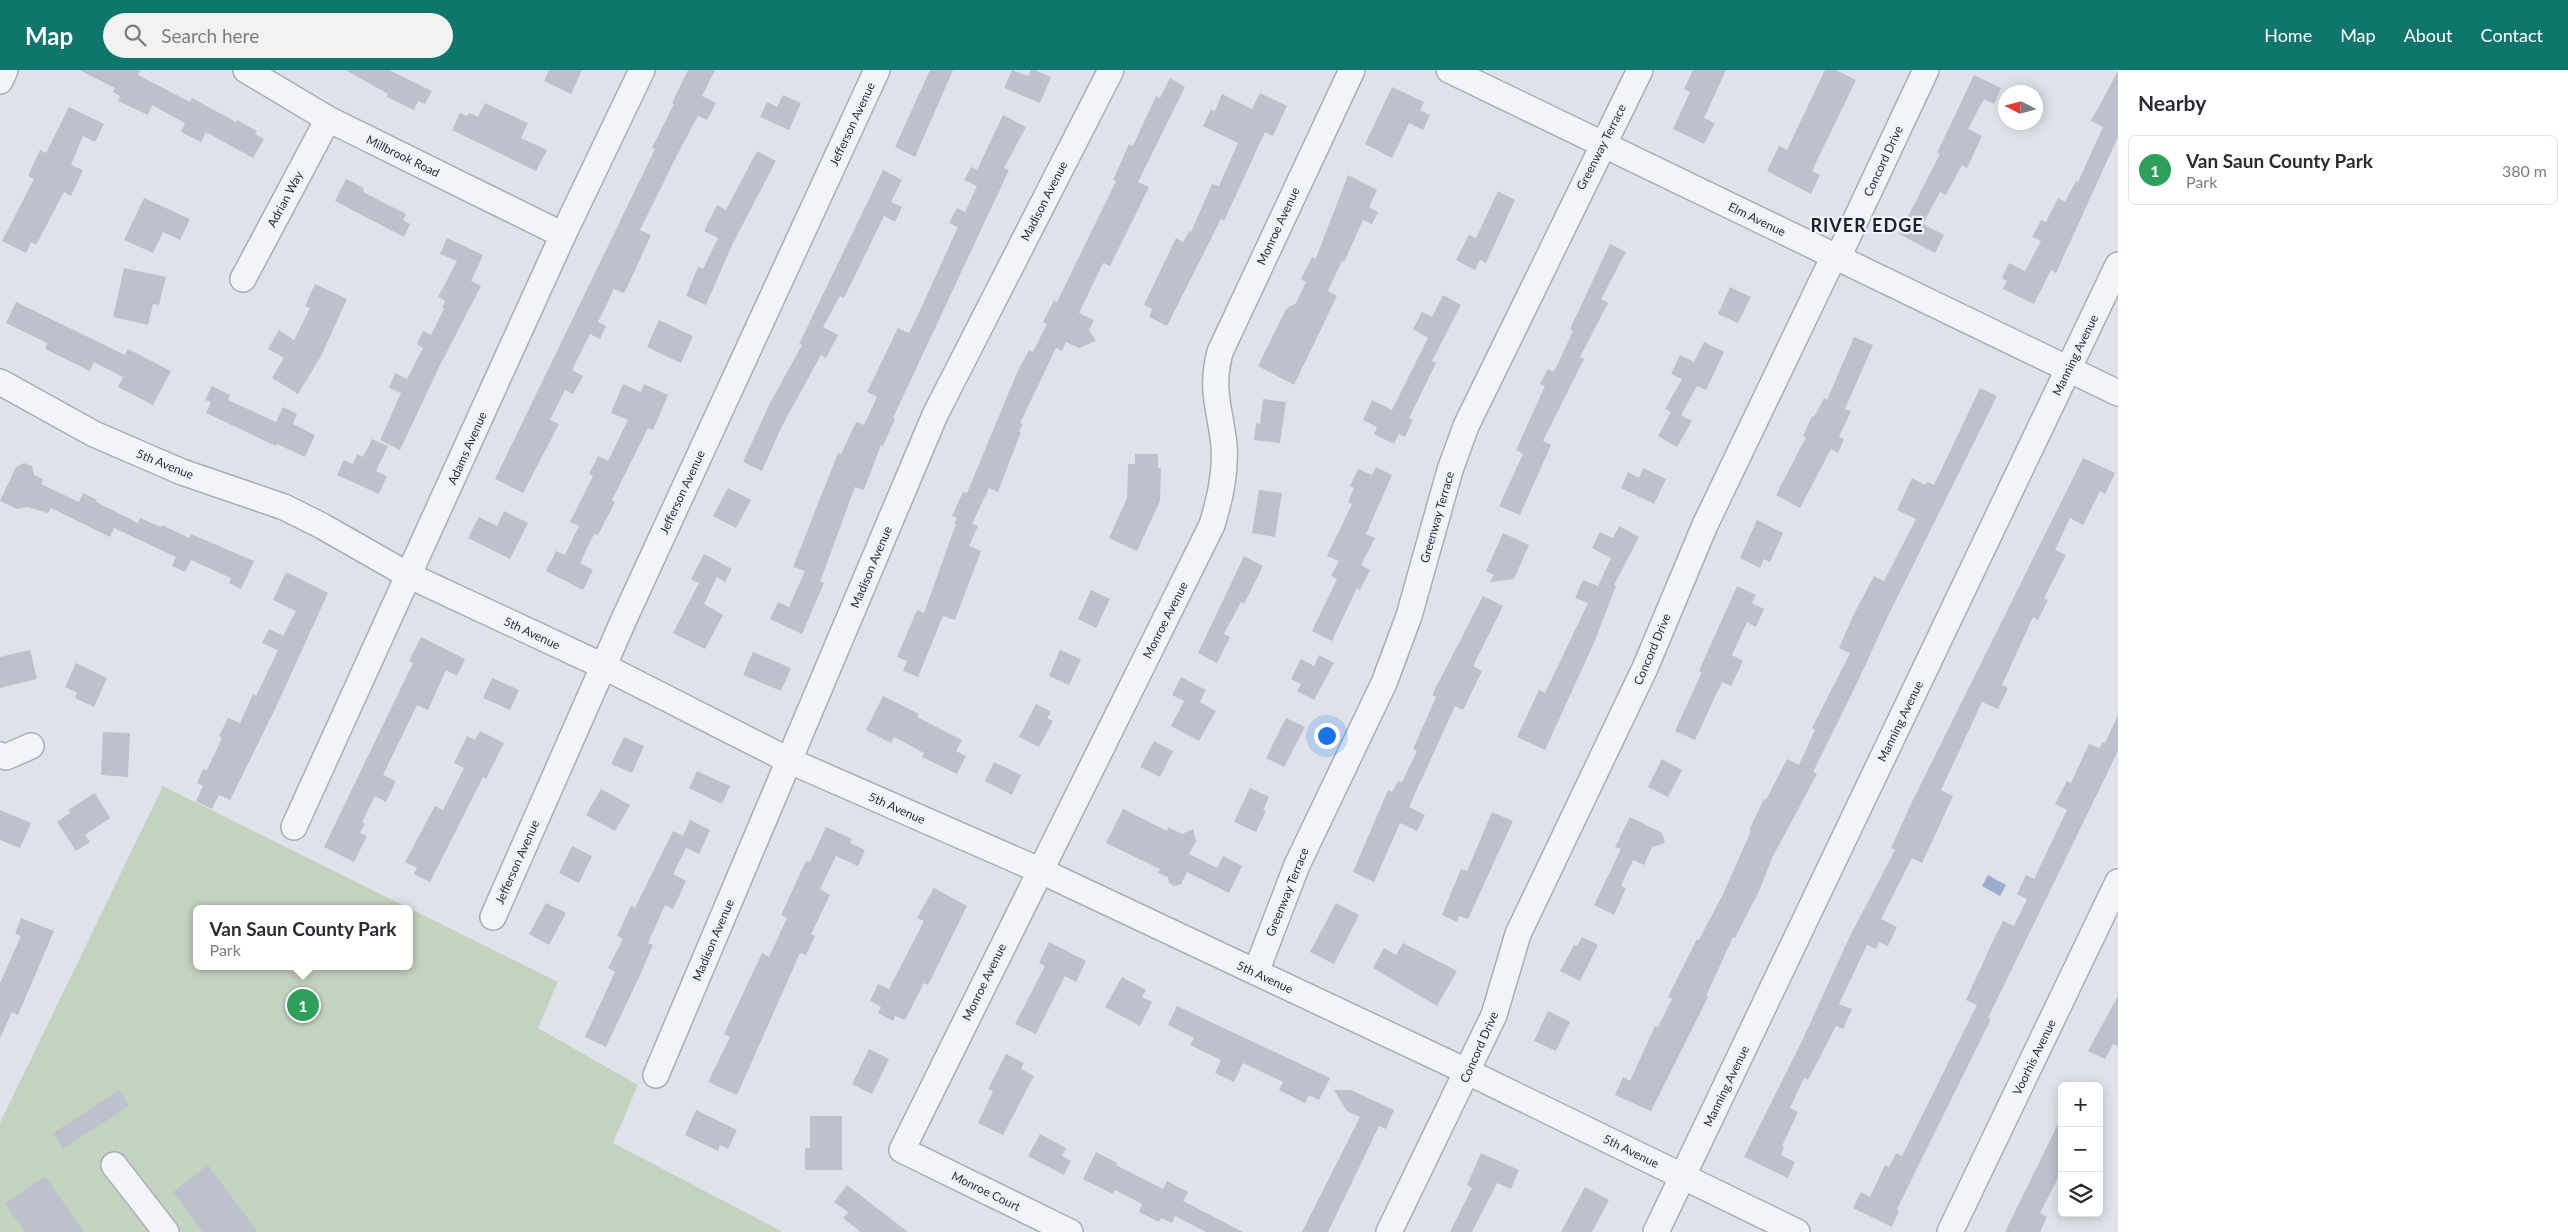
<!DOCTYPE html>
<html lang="en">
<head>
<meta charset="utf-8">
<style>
  body { margin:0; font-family:Lato,sans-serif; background:#f2f2f3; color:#2b2b33 }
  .controls { position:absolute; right:15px; bottom:15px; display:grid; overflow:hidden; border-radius:8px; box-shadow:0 2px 12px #0003 }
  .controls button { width:45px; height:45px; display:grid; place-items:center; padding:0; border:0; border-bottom:1px solid #e1e1e2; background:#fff; color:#2b2b33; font:25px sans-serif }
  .compass { position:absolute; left:1998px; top:15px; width:45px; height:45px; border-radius:50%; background:#fff; box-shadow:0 2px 12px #0003; rotate:276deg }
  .you { position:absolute; left:1326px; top:665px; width:18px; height:18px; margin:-12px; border:4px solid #fff; border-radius:50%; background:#1a73e8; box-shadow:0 0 0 8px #1a73e833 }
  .badge { display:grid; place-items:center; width:32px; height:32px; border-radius:50%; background:#0f766e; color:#fff; font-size:16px; font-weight:700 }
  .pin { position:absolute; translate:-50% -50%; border:2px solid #fff; box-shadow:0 1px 5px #0006 }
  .popup { position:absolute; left:193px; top:835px; width:220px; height:65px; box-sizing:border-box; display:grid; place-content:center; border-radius:8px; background:#fff; filter:drop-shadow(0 1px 4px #0005); font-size:16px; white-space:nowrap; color:#7c7c81 }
  .popup b { font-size:19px; color:#2b2b33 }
  .popup::after { content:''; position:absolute; left:50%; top:100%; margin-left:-10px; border:10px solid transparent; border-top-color:#fff }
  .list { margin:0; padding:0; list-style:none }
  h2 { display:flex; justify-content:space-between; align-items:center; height:65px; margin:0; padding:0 20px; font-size:21px }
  h2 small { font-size:16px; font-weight:400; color:#7c7c81 }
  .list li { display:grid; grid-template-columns:32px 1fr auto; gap:15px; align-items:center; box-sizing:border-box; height:70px; margin:0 10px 10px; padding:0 10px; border:1px solid #e1e1e2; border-radius:8px }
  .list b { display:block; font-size:19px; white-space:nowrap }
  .list p { margin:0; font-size:16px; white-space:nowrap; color:#7c7c81 }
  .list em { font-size:16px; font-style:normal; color:#7c7c81 }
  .icon { flex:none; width:28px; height:28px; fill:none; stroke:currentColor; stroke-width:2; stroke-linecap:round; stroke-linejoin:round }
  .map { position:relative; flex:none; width:2118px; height:1162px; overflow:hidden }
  header { display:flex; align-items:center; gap:30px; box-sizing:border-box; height:70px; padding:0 25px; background:#0f766e; color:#fff }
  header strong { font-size:24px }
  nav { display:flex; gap:28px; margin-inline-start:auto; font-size:18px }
  .search { width:350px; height:45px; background:#f2f2f3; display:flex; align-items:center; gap:12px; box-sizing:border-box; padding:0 18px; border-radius:28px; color:#7c7c81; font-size:19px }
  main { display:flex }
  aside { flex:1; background:#fff }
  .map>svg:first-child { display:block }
</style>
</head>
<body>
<header>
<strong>Map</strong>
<div class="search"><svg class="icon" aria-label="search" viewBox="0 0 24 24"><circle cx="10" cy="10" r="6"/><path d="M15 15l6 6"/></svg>Search here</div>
<nav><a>Home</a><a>Map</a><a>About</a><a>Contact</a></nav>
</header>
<main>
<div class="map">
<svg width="2118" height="1162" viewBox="0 0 2118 1162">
  <rect width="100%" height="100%" fill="#dfe3e9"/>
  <path fill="#c4d3c0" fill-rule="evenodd" d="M163,716L558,912L538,958L638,1015L613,1073L783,1162H0V1053ZM197,839H409V896H197Z"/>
  <polygon fill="#99aecb" points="1988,805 2006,815 2000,826 1982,816"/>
  <g fill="#bcc1cc">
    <polygon points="79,0 140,0 138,5 190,32 192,28 236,52 237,50 257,61 255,64 264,69 253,88 206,62 201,72 181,62 185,53 152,35 148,45 118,31 120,26 113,22 115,18"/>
    <polygon points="346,0 389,0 432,21 425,34 418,31 414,40 387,27 388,24"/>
    <polygon points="549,0 582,0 571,24 544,11"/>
    <polygon points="688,0 715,0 702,26 716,33 707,50 698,46 677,85 640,160 651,165 630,211 624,223 614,219 598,252 606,256 600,269 590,264 572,300 583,306 573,324 565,320 550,350 559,354 523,423 495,409 655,79 652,78 674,34 672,33"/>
    <polygon points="930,0 953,0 915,87 895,77"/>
    <polygon points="1012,0 1028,6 1031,0 1035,0 1051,7 1040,33 1004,18"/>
    <polygon points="1693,0 1726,0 1704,48 1715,53 1704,74 1673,59 1690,22 1684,19"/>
    <polygon points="1825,0 1836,0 1856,10 1812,101 1820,105 1811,124 1767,101 1779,76 1787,80"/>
    <polygon points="2118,1 2118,67 2056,203 2051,200 2034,234 2003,219 2007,211 2002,208 2009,193 2025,201 2041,171 2032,167 2041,150 2046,152 2058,128 2065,132 2076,111 2078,112 2103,57 2091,51"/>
    <polygon points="1974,5 2001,18 1994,34 1984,29 1968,59 1982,66 1967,98 1962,95 1946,125 1940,122 1923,154 1944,165 1935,183 1899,164 1940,84 1937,83"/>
    <polygon points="1170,8 1185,17 1138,112 1149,117 1110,196 1103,193 1079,243 1094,250 1089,260 1096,271 1079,278 1066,272 1062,281 1056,278 1020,353 1023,354 1019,361 1021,362 998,422 989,418 972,454 978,456 969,476 981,481 955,550 943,546 918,607 903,601 907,591 897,587 917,540 924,543 956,454 954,453 957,448 952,446 963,422 967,423 1016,305 1029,280 1033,282 1047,254 1043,252 1054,230 1057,232 1116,111 1113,110 1129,74 1133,76 1156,26 1160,28"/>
    <polygon points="1392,17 1424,32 1420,40 1430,45 1423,60 1409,53 1392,88 1365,74"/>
    <polygon points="1260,23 1287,36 1273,66 1265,62 1224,151 1221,149 1167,256 1149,247 1152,239 1144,235 1176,168 1183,172 1189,161 1191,162 1212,114 1219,116 1238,73 1203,56 1211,39 1215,41 1222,24 1252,39"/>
    <polygon points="783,25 801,33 789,60 760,47 767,32 777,37"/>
    <polygon points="485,33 528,53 521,68 547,80 536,101 452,60 460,43 467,46 469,43 478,47"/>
    <polygon points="69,37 104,54 95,72 83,66 71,95 83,100 71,126 64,122 36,175 31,172 26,183 2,171 34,109 28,106 40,80 46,83"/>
    <polygon points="1003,45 1026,57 1004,98 1009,100 893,348 895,349 883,376 881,375 864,420 855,417 820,512 824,513 802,564 770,549 778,532 789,537 805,501 793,497 838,383 841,384 856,352 864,355 877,327 867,322 898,258 909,263 917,247 958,157 949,153 957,138 965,142 977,116 964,110 971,97 977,100"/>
    <polygon points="757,81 776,91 732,175 706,235 686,226 698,197 703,199 718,168 704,161 717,135 726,140"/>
    <polygon points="883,100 902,110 891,132 902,137 895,152 884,146 844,228 840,226 823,257 838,265 826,288 821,285 782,356 762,401 743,392 770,333 802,275 799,274"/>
    <polygon points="1348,105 1377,120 1369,137 1378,142 1372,154 1363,150 1344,192 1342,191 1328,221 1337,226 1294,315 1258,296 1286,239 1296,233 1306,212 1301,209 1312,187 1316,188"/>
    <polygon points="346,109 364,118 363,122 406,144 403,150 410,154 404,167 335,131"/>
    <polygon points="1498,121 1515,130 1486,193 1480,190 1475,200 1456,190 1469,165 1476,168"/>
    <polygon points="144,128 190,149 180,170 163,162 153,183 124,170"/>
    <polygon points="447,168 483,185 471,211 481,216 439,297 400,380 380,370 401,323 389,318 395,303 407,309 423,278 417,274 423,261 431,265 444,239 442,238 445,231 438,227 457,191 440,184"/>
    <polygon points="1610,174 1626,182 1601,229 1608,233 1580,287 1584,289 1543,371 1551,375 1520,445 1499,436 1523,384 1516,380 1545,316 1540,314 1548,299 1554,302 1573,261 1570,259"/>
    <polygon points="124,198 166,207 159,235 153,234 148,255 113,247"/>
    <polygon points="315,214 347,229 321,286 298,324 272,308 284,288 268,279 279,260 294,270 310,238 305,236"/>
    <polygon points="1730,217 1751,227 1738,253 1718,244"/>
    <polygon points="1443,225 1461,235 1432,291 1436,293 1409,348 1413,350 1405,367 1399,364 1394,374 1374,364 1377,357 1363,350 1372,330 1392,340 1428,268 1413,259 1422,242 1432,247"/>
    <polygon points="16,232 125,285 128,279 171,301 153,335 118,317 123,307 94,292 90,301 45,279 47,273 6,253"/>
    <polygon points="659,250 693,266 681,293 647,277"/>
    <polygon points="1854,267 1873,275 1845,339 1851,341 1839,367 1844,369 1838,383 1831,379 1800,438 1776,425 1806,367 1803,366 1812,346 1814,347 1824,328 1827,330"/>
    <polygon points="1704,272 1724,282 1706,320 1697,316 1681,345 1692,351 1677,377 1658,366 1671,342 1665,339 1682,309 1671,304 1680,285 1694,292"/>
    <polygon points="623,314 641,322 644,314 668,325 653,360 648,358 612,430 615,432 598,465 594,464 580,493 593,500 583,520 546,501 556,481 565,485 579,456 570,452 593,406 589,404 598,386 608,391 628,350 611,343"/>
    <polygon points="212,316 230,325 228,330 276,352 283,337 297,344 293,354 315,365 305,387 277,374 276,376 206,343 211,332 205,330"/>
    <polygon points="1980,318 1997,326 1887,548 1858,611 1813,702 1817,704 1772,788 1760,819 1735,868 1733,867 1706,926 1708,927 1651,1041 1615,1025 1623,1007 1630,1011 1655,956 1658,957 1672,929 1668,927 1697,869 1699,870 1724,822 1751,761 1749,760 1764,729 1766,730 1787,689 1799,695 1815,660 1812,658 1850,583 1839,578 1854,544 1874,506 1884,511 1916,449 1897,440 1912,408 1925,415 1927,412 1934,415"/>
    <polygon points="1263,329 1286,332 1280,373 1254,370 1256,353 1260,354"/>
    <polygon points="372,369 388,376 376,401 387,406 379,424 337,405 344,390 353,394 357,384 363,387"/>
    <polygon points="1135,384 1158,384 1158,398 1161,398 1160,431 1137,481 1109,468 1127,428 1128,394 1135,394"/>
    <polygon points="2083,388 2115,403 2105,424 2100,421 2083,455 2070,448 2055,480 2066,485 2044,528 2048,530 2038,550 2033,547 2002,615 2008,618 1998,639 1982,632 1941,720 1953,726 1936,763 1922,793 1912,788 1881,849 1897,857 1888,876 1879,872 1876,879 1867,875 1839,934 1852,939 1843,959 1836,956 1808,1010 1804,1008 1790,1038 1798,1042 1782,1076 1784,1078 1781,1085 1795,1092 1788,1108 1744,1087 1802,971 1850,866 1895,780 1891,778 1912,732"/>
    <polygon points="24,393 32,396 34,405 43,409 41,414 79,432 83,423 97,430 96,432 138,453 140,448 161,457 162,455 189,468 191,464 254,491 241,519 229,513 231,508 191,490 185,502 172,496 176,487 114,458 110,467 51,438 48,443 27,437 17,439 0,431 16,397"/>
    <polygon points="1376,397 1392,405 1366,464 1375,468 1361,495 1370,500 1360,520 1357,518 1332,571 1312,561 1337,509 1331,506 1339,491 1327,486 1352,434 1348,432 1354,418 1350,416 1358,399 1372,405"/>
    <polygon points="1643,398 1666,409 1654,434 1621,418 1628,402 1639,408"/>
    <polygon points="728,418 751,430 736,458 713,446"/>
    <polygon points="1259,420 1282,423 1275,467 1252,463"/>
    <polygon points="504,441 528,453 510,489 468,468 479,447 497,456"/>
    <polygon points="1757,450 1783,463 1770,492 1764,489 1760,498 1740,488"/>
    <polygon points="1619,456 1639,467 1614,515 1616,516 1593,575 1545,680 1517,667 1539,620 1545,623 1588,533 1575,528 1583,510 1598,516 1611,488 1592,478 1600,462 1613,468"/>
    <polygon points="1503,463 1529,475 1514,509 1490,512 1494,505 1486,501"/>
    <polygon points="704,484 732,499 725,512 717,507 704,534 723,545 705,579 673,563 699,513 691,509"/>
    <polygon points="1244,486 1263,496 1244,534 1241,532 1224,564 1230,567 1217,593 1198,583"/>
    <polygon points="286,502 328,523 276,637 230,730 219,725 212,739 196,731 203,716 197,713 203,699 207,700 222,668 219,666 228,648 240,653 253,624 256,626 274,589 278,580 262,573 269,559 283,566 296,541 273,530"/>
    <polygon points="1737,516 1756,525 1752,533 1764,539 1756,557 1747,552 1732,585 1743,591 1731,616 1722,612 1695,670 1675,661 1702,602 1699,601"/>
    <polygon points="1091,520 1110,529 1096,558 1078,549"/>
    <polygon points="1483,526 1503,536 1473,596 1482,601 1463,640 1455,636 1409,737 1425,745 1417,761 1400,753 1374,812 1353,802 1388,720 1392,722 1398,711 1402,712 1417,681 1413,679 1436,627 1432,625"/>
    <polygon points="421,567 465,589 457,606 446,600 428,640 417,635 383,705 396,711 386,732 375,726 362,752 365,753 360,763 367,766 354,792 324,777 413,593 409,591"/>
    <polygon points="30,580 37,609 0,618 0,587"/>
    <polygon points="1060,580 1081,589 1069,615 1049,606"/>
    <polygon points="753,582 791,598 781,621 743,605"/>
    <polygon points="1319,585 1334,593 1314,630 1297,621 1301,614 1291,609 1301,589 1314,596"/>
    <polygon points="76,593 107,608 94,637 75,628 77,623 65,617"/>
    <polygon points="1181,607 1206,620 1200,632 1216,641 1199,671 1171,656 1184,631 1172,625"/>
    <polygon points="492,608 519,620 510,640 483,628"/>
    <polygon points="883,626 919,644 917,647 962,670 956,681 966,686 957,704 922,687 924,683 894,667 891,673 866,660"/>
    <polygon points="1036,634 1051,642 1047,648 1053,651 1039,677 1019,667"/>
    <polygon points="2118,645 2118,681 1988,948 1991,949 1897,1139 1899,1141 1892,1157 1853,1138 1861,1122 1870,1127 1885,1095 1889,1097 1896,1083 1902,1086 1977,935 1966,930 1991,875 2003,851 2014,856 2027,829 2017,824 2026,805 2034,809 2067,740 2055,734 2067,711 2071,713 2089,674 2099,678 2103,672 2105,673"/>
    <polygon points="1286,648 1305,657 1284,697 1266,688"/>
    <polygon points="480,661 504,673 486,709 483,707 430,812 414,804 417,798 405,792 435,736 443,740 464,698 454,693 467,666 475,670"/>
    <polygon points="103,662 130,663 128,707 101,705"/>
    <polygon points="624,667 644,676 632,703 611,694"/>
    <polygon points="1154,671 1173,681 1160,707 1140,697"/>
    <polygon points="1662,689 1682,700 1668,727 1648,717"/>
    <polygon points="994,692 1021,705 1012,725 985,711"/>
    <polygon points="697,701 730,716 722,734 689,718"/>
    <polygon points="1250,718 1269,727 1263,740 1266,741 1256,762 1234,752"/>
    <polygon points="601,719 630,735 615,761 586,745"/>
    <polygon points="95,723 110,748 85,765 90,772 76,781 57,752 70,743 68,740"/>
    <polygon points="1123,739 1167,761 1168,757 1182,764 1193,759 1196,771 1189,784 1217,798 1223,786 1242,796 1229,823 1187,802 1181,814 1174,816 1169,813 1168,807 1158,803 1160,799 1106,773"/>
    <polygon points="0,740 31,753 20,778 0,770"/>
    <polygon points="1492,742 1513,751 1468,849 1459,846 1457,852 1442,845 1461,799 1467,801"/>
    <polygon points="1630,747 1662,763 1665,773 1652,777 1644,795 1633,790 1621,816 1626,818 1614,845 1594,835 1621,779 1615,777"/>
    <polygon points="690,750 710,760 699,784 686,778 673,804 686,811 673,839 665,835 648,873 653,875 640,905 606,977 585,967 615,902 608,898 623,869 617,866 631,836 635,838 673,761 683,766"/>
    <polygon points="826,757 852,769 850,773 865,780 858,796 836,786 820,819 830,825 811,864 815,866 806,885 800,883 737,1025 708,1012 730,967 724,964 762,883 769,887 787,848 781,845 806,791 810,792"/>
    <polygon points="572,776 592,786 579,813 559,803"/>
    <polygon points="934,818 967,836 928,915 924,913 905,950 895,946 893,951 878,943 881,937 870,931 878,914 889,919 924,851 917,848"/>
    <polygon points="546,833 566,843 549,875 529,864"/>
    <polygon points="1336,833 1359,845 1334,894 1310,882"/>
    <polygon points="21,848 54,861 18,945 12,942 0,968 0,913 21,866 15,864"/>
    <polygon points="1582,867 1598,875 1580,911 1560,901 1574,875 1577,876"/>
    <polygon points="1049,872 1086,891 1076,912 1065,906 1036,964 1015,954 1045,896 1039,893"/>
    <polygon points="1403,873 1457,901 1437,936 1373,898 1384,878 1396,885"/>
    <polygon points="1122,907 1146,920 1142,927 1152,932 1140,956 1105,937"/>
    <polygon points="2118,926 2118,976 2113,974 2105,989 2088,981"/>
    <polygon points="1177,936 1330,1008 1319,1030 1309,1025 1305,1033 1279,1020 1283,1012 1243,993 1234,1012 1215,1003 1221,990 1190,975 1194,968 1168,955"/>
    <polygon points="1548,941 1570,952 1556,981 1534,971"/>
    <polygon points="869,979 889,989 872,1024 852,1014"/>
    <polygon points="1006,984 1024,993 1021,999 1034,1006 1003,1065 978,1053 993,1021 988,1019"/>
    <polygon points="119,1020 129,1036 63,1079 53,1063"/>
    <polygon points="1334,1020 1351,1020 1394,1040 1386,1059 1379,1056 1328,1162 1302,1162 1360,1047 1347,1041"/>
    <polygon points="696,1040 737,1060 728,1079 720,1075 718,1081 685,1065"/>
    <polygon points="810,1046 842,1046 842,1100 805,1100 805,1078 810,1078"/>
    <polygon points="2062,1046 2062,1100 2040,1143 2047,1147 2040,1162 2005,1162"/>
    <polygon points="1040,1064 1066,1078 1062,1086 1071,1091 1064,1105 1028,1086"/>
    <polygon points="1096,1082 1117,1093 1116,1095 1163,1119 1167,1111 1188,1122 1183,1131 1243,1162 1206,1162 1175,1146 1172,1153 1161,1148 1159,1152 1139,1142 1142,1134 1115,1120 1113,1124 1083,1109"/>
    <polygon points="1481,1083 1519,1100 1511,1119 1497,1113 1472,1162 1450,1162 1472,1118 1467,1115"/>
    <polygon points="208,1095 258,1162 203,1162 173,1122"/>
    <polygon points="45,1106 84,1162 25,1162 5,1134"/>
    <polygon points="847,1115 908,1162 861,1162 843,1148 848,1142 834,1132"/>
    <polygon points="1585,1117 1609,1130 1592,1162 1561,1162"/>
  </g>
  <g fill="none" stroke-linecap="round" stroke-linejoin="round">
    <g stroke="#a8adb7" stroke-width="28">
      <g id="minor">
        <polyline points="246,0 328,49 563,165"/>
        <polyline points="1449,0 2118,323"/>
        <polyline points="0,11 5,0"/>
        <polyline points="243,209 328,49"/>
        <polyline points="0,312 94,364 182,402 284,437 322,456 408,505 603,596 790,691 1039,800 1468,1002 1797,1162"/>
        <polyline points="0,685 6,687 31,676"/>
        <polyline points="294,757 563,165 642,0"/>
        <polyline points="493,847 625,547 877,0"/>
        <polyline points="1256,902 1297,795 1384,613 1409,546 1450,400 1466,356 1640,0"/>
        <polyline points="656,1005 935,345 1111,0"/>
        <polyline points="114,1095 166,1162"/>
        <path d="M1070,1162L902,1080L1212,455C1220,428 1226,403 1224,375C1220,337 1210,322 1220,282L1352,0"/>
        <polyline points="1389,1162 1494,945 1518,864 1645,598 1705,455 1834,186 1841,181 1926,0"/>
        <polyline points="1656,1162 2118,195"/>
        <polyline points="1950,1162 2118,812"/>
      </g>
    </g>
    <use href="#minor" stroke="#f2f4f7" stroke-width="25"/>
  </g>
  <g text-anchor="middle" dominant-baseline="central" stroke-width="4.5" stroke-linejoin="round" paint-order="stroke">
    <g font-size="12" fill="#282f41" stroke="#eff2f7">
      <text transform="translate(852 54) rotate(-65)">Jefferson Avenue</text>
      <text transform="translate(1601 77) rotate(-63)">Greenway Terrace</text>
      <text transform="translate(403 86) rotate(26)">Millbrook Road</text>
      <text transform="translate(1883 91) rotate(-65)">Concord Drive</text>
      <text transform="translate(285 129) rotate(-62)">Adrian Way</text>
      <text transform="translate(1044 131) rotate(-63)">Madison Avenue</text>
      <text transform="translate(1757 149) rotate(26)">Elm Avenue</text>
      <text transform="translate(1278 156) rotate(-65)">Monroe Avenue</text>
      <text transform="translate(2075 285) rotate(-64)">Manning Avenue</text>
      <text transform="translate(467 378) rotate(-66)">Adams Avenue</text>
      <text transform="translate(165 394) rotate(22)">5th Avenue</text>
      <text transform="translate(682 422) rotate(-65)">Jefferson Avenue</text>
      <text transform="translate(1437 447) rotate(-74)">Greenway Terrace</text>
      <text transform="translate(871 497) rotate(-67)">Madison Avenue</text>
      <text transform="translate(1165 550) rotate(-63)">Monroe Avenue</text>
      <text transform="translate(532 563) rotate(25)">5th Avenue</text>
      <text transform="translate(1652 579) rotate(-67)">Concord Drive</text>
      <text transform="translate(1900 651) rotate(-64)">Manning Avenue</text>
      <text transform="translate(897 738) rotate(24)">5th Avenue</text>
      <text transform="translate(517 792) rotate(-66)">Jefferson Avenue</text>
      <text transform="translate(1287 822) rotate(-68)">Greenway Terrace</text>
      <text transform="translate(713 870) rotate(-67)">Madison Avenue</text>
      <text transform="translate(1265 907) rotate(25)">5th Avenue</text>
      <text transform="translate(984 912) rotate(-64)">Monroe Avenue</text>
      <text transform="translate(1479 977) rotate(-66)">Concord Drive</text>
      <text transform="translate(2034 987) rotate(-64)">Voorhis Avenue</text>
      <text transform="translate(1726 1016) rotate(-64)">Manning Avenue</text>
      <text transform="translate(1631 1081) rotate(26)">5th Avenue</text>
      <text transform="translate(986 1121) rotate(26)">Monroe Court</text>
    </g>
    <g font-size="18" font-weight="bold" letter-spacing="1" fill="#1a2032" stroke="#eff2f7">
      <text x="1867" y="155">RIVER EDGE</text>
    </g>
  </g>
</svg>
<div class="controls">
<button>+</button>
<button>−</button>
<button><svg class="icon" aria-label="layers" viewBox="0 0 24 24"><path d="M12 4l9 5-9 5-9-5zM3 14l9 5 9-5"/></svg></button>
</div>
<svg class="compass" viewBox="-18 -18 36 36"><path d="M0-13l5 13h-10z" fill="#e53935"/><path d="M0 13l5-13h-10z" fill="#7c7c81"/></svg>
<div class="you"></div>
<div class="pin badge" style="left:303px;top:935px;background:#2e9e5b">1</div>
<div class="popup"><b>Van Saun County Park</b>Park</div>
</div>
<aside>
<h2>Nearby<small></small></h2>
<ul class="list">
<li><span class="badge" style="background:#2e9e5b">1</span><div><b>Van Saun County Park</b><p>Park</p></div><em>380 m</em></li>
</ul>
</aside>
</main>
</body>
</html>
